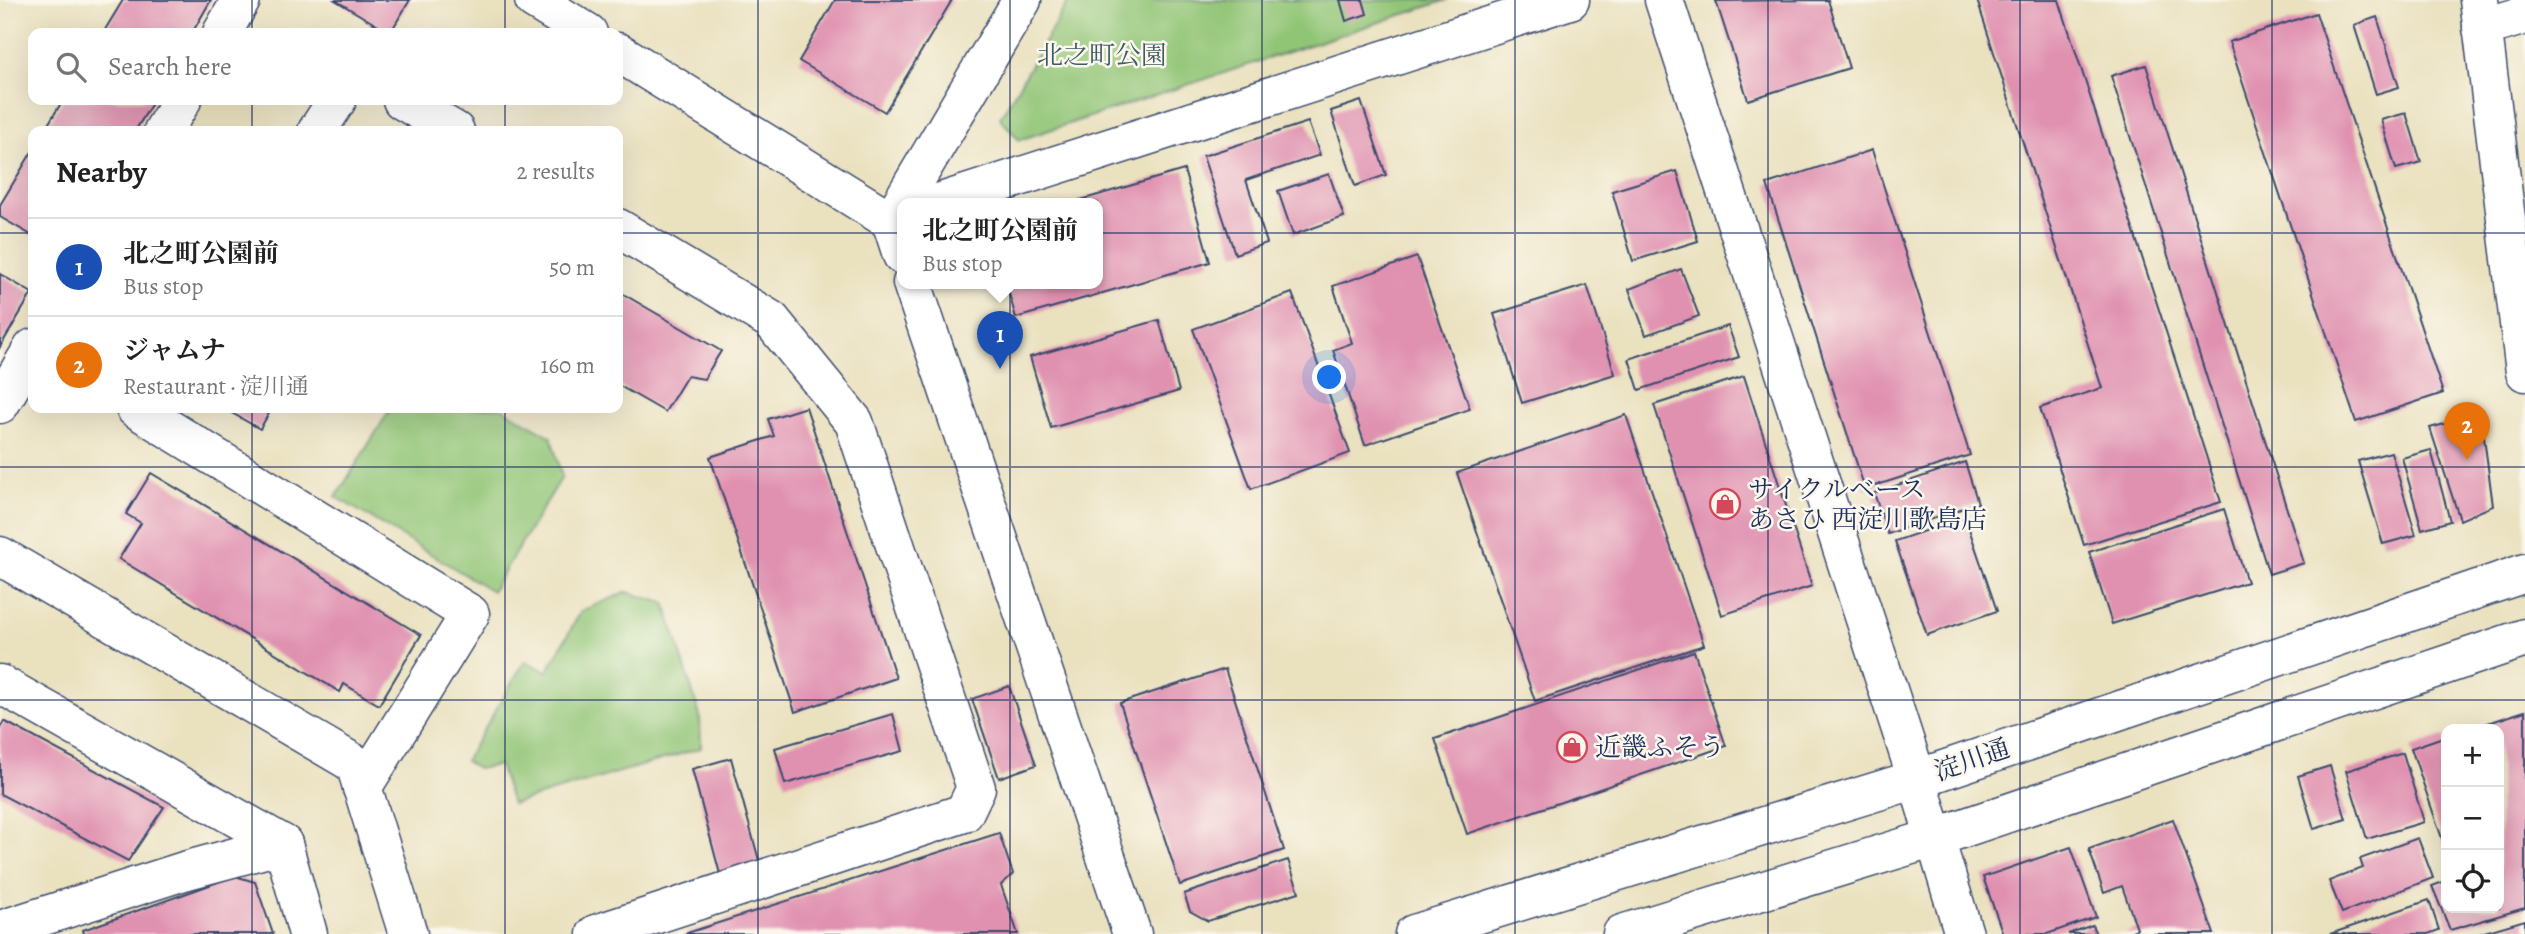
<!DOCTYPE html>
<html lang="en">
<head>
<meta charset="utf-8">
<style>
  body { margin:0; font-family:Alegreya,"Noto Serif JP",serif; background:#f6f6f6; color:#222 }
  .controls { position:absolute; right:21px; bottom:21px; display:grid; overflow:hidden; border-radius:14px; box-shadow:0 7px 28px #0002 }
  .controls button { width:63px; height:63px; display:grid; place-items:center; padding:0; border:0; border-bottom:2px solid #e0e0e0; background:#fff; color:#222; font:35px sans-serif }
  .you { position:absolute; left:1330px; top:378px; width:24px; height:24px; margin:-18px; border:5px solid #fff; border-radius:50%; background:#1a73e8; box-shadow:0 0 0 10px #1a73e833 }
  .badge { display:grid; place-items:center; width:46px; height:46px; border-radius:50%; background:#7c3aed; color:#fff; font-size:23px; font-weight:700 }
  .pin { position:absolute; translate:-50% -58px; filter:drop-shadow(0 2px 4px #0008) }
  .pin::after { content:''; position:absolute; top:37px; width:24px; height:21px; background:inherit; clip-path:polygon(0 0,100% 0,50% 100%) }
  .popup { position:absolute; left:897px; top:198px; width:206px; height:91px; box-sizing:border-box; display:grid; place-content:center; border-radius:14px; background:#fff; filter:drop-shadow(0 2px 5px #0005); font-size:23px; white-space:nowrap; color:#767676 }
  .popup b { font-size:26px; color:#222 }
  .popup::after { content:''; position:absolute; left:50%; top:100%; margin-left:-14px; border:14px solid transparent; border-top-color:#fff }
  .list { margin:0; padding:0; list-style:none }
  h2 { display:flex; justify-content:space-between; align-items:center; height:91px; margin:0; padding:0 28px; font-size:30px }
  h2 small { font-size:23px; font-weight:400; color:#767676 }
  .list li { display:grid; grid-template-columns:46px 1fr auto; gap:21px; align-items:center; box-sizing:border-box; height:98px; padding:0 28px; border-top:2px solid #e0e0e0 }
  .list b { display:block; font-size:26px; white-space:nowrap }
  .list p { margin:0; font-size:23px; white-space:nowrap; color:#767676 }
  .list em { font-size:23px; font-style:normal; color:#767676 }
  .icon { flex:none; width:38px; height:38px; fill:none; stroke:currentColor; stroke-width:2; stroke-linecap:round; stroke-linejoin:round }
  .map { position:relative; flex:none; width:2525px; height:934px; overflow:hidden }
  .search { position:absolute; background:#fff; box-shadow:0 7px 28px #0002; left:28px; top:28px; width:595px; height:77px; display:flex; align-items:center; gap:18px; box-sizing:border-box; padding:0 24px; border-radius:14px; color:#767676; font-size:26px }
  .panel { position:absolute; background:#fff; box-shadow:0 7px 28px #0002; left:28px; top:126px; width:595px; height:287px; border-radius:14px }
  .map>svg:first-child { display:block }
</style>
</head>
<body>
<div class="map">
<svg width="2525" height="934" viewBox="0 0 2525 934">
  <rect width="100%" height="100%" fill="#fbf7ec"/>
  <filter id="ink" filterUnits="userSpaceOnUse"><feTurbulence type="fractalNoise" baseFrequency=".0143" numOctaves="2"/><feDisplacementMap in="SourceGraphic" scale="14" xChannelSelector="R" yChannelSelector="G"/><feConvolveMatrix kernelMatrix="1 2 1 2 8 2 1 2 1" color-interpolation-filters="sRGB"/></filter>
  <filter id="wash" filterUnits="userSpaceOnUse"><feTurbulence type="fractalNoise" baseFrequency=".00686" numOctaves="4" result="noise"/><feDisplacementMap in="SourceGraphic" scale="28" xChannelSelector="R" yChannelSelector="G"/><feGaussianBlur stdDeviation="1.57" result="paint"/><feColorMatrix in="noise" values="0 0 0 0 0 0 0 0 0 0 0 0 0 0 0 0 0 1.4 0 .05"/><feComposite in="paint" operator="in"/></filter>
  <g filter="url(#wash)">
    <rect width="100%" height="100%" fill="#eae1bf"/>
    <g fill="#91c576" stroke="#567a6a" stroke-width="2">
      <polygon points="1069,0 1447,0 1019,140 1000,118"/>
      <polygon points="391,408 502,408 551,437 562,477 492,591 336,497"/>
      <polygon points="627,592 665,603 700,716 701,748 512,804 499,765 478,769 465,761 525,661 547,672 581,611"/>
    </g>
    <g id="blocks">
      <g fill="#e091b0">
        <polygon points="123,0 211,0 192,33 103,33"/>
        <polygon points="335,0 410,0 390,33"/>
        <polygon points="835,0 952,0 885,112 799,61"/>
        <polygon points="1340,0 1363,0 1367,14 1346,21"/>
        <polygon points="1828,0 1849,68 1748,100 1716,1"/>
        <polygon points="1977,0 2059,0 2221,502 2084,545 2040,408 2102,388"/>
        <polygon points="2316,13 2443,393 2356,422 2229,42"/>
        <polygon points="2377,17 2399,87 2376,94 2354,25"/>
        <polygon points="2146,65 2304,563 2269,574 2111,76"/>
        <polygon points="63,100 154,100 135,131 44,131"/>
        <polygon points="1361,101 1386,175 1355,186 1331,111"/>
        <polygon points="2406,113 2421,162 2396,169 2381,120"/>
        <polygon points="1308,122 1320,155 1246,180 1267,243 1235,254 1203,156"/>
        <polygon points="33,150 33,236 0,217 0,205"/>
        <polygon points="1872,150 1970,455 1865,489 1767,184"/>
        <polygon points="1184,170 1210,262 1016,318 1006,283 1098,283 1098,203 1074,202"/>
        <polygon points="1677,171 1698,241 1633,261 1612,191"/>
        <polygon points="1329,174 1344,217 1293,235 1278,191"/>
        <polygon points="1417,257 1470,409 1365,445 1333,350 1352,343 1333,286"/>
        <polygon points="1681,269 1699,316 1646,335 1629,289"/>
        <polygon points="0,274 32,293 0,347"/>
        <polygon points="1587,285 1615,374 1522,403 1494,314"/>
        <polygon points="618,291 721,351 704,379 687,376 665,412 618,385"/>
        <polygon points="1292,293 1350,453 1251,489 1193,329"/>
        <polygon points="1159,320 1179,391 1051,428 1030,357"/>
        <polygon points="1728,326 1739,357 1639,390 1629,359"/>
        <polygon points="1744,376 1812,586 1722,615 1654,405"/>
        <polygon points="806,407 896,678 795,712 710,457 774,436 768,419"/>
        <polygon points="223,408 272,408 260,429"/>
        <polygon points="2481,414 2493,506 2460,520 2430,428"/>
        <polygon points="1626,415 1704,645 1535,701 1457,473"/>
        <polygon points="2431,450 2450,521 2422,529 2402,458"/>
        <polygon points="2391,452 2416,535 2383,544 2358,461"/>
        <polygon points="1965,462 1978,503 1888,534 1874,493"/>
        <polygon points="151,473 421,635 379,705 344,684 340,692 119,559 141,523 126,514"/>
        <polygon points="2224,509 2247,582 2112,624 2089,552"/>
        <polygon points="1965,517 1997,611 1927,635 1895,541"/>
        <polygon points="1694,651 1726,746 1467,834 1435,739"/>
        <polygon points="1225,669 1284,850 1180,885 1120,703"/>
        <polygon points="1009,686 1036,765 999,778 972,699"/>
        <polygon points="2525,711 2525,908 2450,930 2432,886 2446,881 2446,908 2499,908 2499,729 2470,729"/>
        <polygon points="893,714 903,751 785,784 775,748"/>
        <polygon points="4,721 164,807 128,861 0,794 0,728"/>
        <polygon points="2446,736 2446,850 2411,748"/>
        <polygon points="2403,753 2424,822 2367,839 2346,771"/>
        <polygon points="731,758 760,864 720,874 692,769"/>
        <polygon points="2330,766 2346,819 2314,829 2298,776"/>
        <polygon points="2173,819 2214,934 2125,934 2137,929 2122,886 2104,893 2089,849"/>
        <polygon points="999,833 1013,874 1001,885 1018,934 684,934"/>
        <polygon points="2418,838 2433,878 2342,913 2329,881 2363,868 2360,859"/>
        <polygon points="2071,847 2096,917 2047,934 2003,934 1983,877"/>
        <polygon points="1288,860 1299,892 1208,921 1190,911 1184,894"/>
        <polygon points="235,876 255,882 273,934 84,934 83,930"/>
        <polygon points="2429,900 2439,930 2428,934 2330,934"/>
        <polygon points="2525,920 2525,934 2481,934 2481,933"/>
        <polygon points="2092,925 2096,934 2068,934"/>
      </g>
    </g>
  </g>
  <g filter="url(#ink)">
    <use href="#blocks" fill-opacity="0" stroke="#3a4a6d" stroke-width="2"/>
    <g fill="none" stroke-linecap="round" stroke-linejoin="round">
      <g stroke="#3a4a6d" stroke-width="41">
        <g id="minor">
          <polyline points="534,0 588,33"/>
          <polyline points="1664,0 1917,779 1964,934"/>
          <polyline points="2479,0 2525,372"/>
          <polyline points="2482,28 2525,15"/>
          <polyline points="222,33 241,0"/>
          <polyline points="618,52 891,221 902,255"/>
          <polyline points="402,100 455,131"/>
          <polyline points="163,131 182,100"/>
          <polyline points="317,131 337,100"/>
          <polyline points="938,203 1570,0"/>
          <polyline points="891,221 1022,0"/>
          <polyline points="912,283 1132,934"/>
          <polyline points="0,404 33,348"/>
          <polyline points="135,408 470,614 362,788"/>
          <polyline points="0,556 355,764 408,934"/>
          <polyline points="0,684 283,844 308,934"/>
          <polyline points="0,930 184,871 283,844"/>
          <polyline points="596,934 964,813 976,788 854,422 771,320 618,228"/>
          <polyline points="1414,934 1917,779 2525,573"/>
          <polyline points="1622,934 1934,838 2525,638"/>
        </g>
      </g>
      <use href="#minor" stroke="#fff" stroke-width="38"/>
    </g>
  </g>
  <path fill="none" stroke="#1b2f5e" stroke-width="2" stroke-opacity="0.55" d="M252,0V33M505,0V33M758,0V934M1010,0V934M1262,0V934M1515,0V934M1768,0V934M2020,0V934M2272,0V934M252,100V131M505,100V131M0,233H33M618,233H2525M252,408V934M505,408V934M0,467H2525M0,700H2525"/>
  <defs>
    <g id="shop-ring" transform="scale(1.575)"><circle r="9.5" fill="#fbf7ec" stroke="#d1495b" stroke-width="1.5"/><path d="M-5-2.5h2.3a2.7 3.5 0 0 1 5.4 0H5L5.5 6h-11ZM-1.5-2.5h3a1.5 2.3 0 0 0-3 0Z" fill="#d1495b"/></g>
  </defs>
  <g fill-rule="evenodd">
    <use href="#shop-ring" x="1725" y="504"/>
    <use href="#shop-ring" x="1572" y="747"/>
  </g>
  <g text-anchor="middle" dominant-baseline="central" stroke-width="5" stroke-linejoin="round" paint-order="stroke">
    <g font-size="26" fill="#3e5c65" stroke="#fbf7ec">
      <text x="1102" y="55">北之町公園</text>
    </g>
    <g font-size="26" fill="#1b2f5e" stroke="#fbf7ec" text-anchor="start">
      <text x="1748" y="489">サイクルベース<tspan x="1748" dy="30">あさひ 西淀川歌島店</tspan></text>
      <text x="1595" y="747">近畿ふそう</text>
    </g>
    <g font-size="26" fill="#1b2f5e" stroke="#fbf7ec">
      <text transform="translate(1972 760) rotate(-19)">淀川通</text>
    </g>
  </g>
</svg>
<div class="controls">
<button>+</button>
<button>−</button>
<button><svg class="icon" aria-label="locate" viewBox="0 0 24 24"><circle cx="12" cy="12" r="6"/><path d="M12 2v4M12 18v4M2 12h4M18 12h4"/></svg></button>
</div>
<div class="you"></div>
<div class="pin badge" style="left:1000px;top:369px;background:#1a4fb4">1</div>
<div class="popup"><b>北之町公園前</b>Bus stop</div>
<div class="pin badge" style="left:2467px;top:460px;background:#e8710a">2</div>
<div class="search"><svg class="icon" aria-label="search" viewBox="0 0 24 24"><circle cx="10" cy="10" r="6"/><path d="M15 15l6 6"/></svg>Search here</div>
<section class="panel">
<h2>Nearby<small>2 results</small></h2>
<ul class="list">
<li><span class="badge" style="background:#1a4fb4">1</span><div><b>北之町公園前</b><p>Bus stop</p></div><em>50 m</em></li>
<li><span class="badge" style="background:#e8710a">2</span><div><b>ジャムナ</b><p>Restaurant · 淀川通</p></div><em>160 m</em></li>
</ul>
</section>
</div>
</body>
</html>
